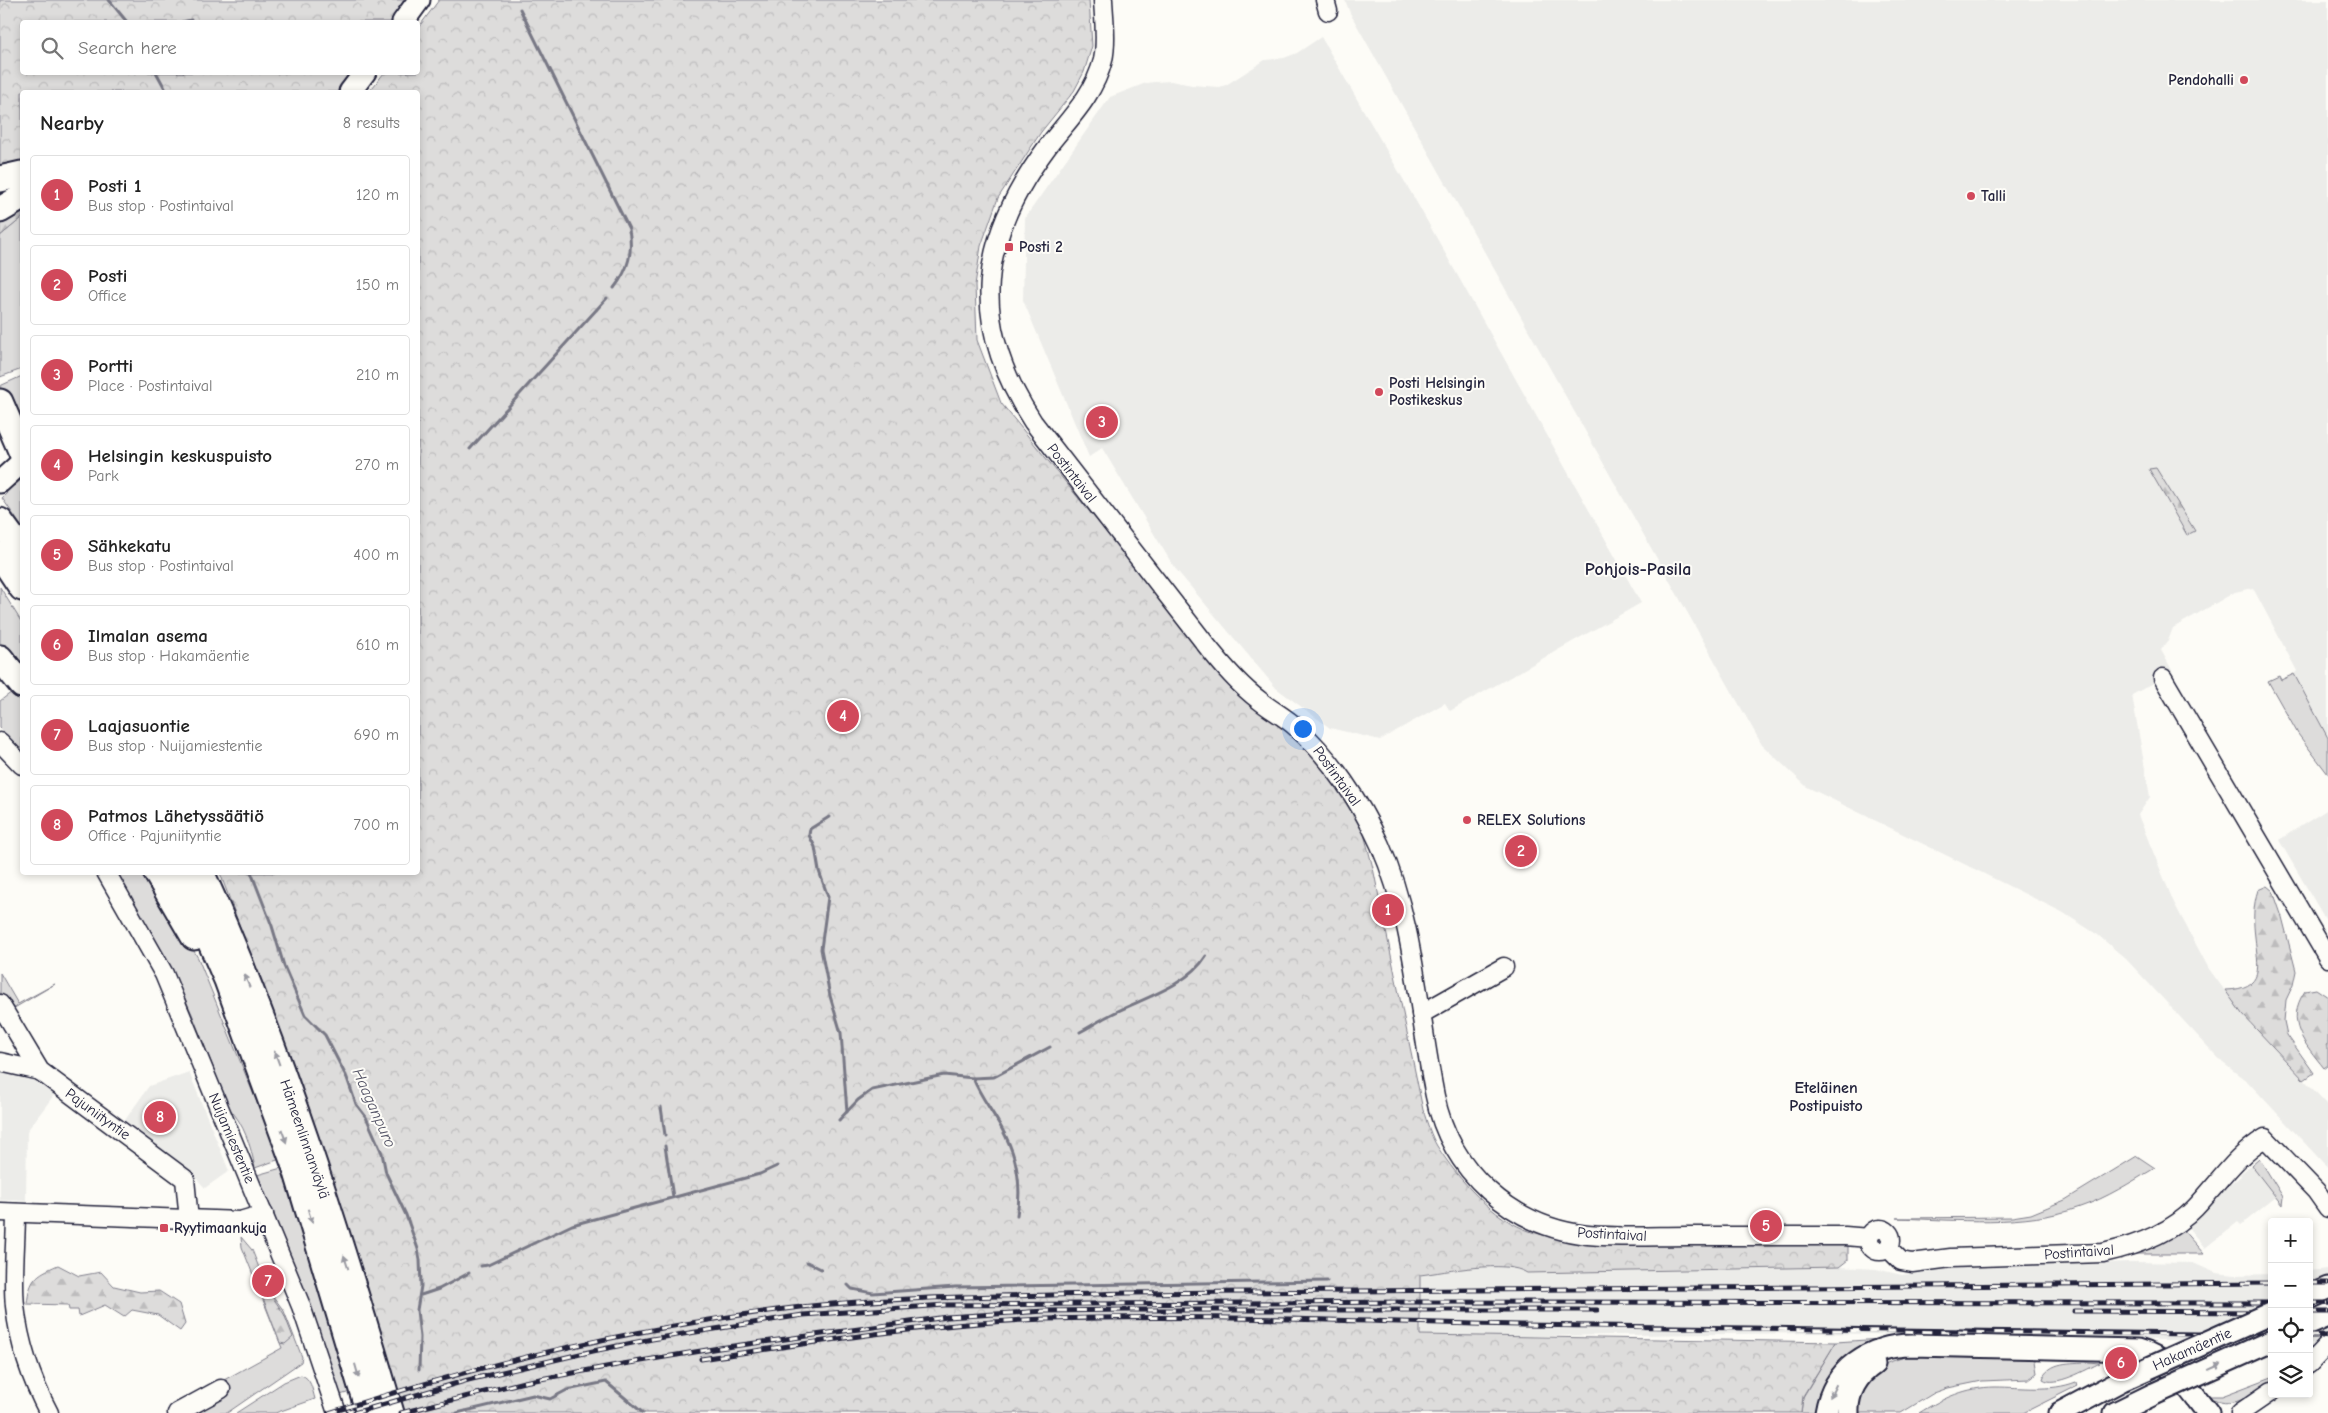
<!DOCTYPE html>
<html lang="en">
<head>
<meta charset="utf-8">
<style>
  body { margin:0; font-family:"Comic Neue",sans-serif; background:#f6f6f6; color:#222 }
  .controls { position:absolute; right:15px; bottom:15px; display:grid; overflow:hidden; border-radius:5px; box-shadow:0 2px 8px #0003 }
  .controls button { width:45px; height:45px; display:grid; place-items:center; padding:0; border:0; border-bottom:1px solid #e0e0e0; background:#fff; color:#222; font:25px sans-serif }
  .you { position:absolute; left:1302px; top:728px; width:18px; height:18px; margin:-12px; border:4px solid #fff; border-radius:50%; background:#1a73e8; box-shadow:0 0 0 8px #1a73e833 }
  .badge { display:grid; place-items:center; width:32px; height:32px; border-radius:50%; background:#d1495b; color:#fff; font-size:16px; font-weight:700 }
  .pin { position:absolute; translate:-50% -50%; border:2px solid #fff; box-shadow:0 1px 5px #0006 }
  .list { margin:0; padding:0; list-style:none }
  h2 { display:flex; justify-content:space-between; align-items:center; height:65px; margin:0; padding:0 20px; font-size:21px }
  h2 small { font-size:16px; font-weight:400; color:#767676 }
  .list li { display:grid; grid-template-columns:32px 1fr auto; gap:15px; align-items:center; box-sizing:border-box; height:80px; margin:0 10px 10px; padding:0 10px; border:1px solid #e0e0e0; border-radius:5px }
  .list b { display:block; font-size:19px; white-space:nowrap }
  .list p { margin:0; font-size:16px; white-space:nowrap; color:#767676 }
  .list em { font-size:16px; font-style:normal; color:#767676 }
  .icon { flex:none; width:28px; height:28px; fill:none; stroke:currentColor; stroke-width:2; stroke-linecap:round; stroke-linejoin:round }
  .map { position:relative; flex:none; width:2328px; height:1413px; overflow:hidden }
  .search { position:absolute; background:#fff; box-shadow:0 2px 8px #0003; left:20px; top:20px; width:400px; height:55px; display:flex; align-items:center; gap:12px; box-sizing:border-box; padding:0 18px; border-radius:5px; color:#767676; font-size:19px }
  .panel { position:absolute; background:#fff; box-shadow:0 2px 8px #0003; left:20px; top:90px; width:400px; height:785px; border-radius:5px }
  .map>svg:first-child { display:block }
</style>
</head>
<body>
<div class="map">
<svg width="2328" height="1413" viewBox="0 0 2328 1413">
  <defs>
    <pattern id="forest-firs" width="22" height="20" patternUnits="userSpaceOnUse" patternTransform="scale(1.25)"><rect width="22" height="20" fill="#dddcdb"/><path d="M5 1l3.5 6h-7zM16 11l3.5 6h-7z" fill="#bdbcbd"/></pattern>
    <pattern id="park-crowns" width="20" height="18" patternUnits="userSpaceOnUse" patternTransform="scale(1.25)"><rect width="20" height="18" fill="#dddcdb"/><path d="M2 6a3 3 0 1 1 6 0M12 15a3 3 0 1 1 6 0" fill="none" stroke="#bdbcbd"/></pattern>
  </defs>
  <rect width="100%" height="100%" fill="#fdfcf7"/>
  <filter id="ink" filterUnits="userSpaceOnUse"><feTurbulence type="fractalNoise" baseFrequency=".02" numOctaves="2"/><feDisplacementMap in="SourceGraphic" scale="10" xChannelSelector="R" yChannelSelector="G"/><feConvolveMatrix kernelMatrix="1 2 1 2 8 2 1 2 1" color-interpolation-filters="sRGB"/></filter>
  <g filter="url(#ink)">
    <g fill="#ecece9">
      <polygon points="1345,0 2328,0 2328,738 2294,674 2297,671 2253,588 2235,592 2173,628 2168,641 2161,650 2173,672 2132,695 2150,797 2138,815 2174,903 2209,969 2242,1014 2328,1105 2328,1168 2248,1082 2223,1063 2126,959 2098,935 2062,912 1807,787 1762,745 1350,13"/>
      <polygon points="1321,37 1417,203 1641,603 1450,711 1445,703 1380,740 1330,728 1276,688 1174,567 1102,448 1089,457 1023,300 1025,218 1110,97 1146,83 1155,82 1171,81 1192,85 1219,87 1226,85 1265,60 1284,58 1297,53"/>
      <polygon points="2328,809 2328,924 2279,840"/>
      <polygon points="0,1072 32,1079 54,1095 27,1131 26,1201 0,1200"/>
      <polygon points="189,1072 229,1171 205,1188 188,1169 123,1123 149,1086"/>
      <polygon points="2251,1165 2276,1197 2241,1225 2238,1222 2205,1248 2186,1225 2219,1198 2217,1195 2241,1176 2240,1174"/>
      <polygon points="2131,1262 2193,1263 2216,1273 2235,1275 2272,1274 2272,1342 1817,1333 1445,1337 1420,1335 1415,1275 1476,1267 1839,1267 1876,1269 1902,1275 1938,1269"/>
      <polygon points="2328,1269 2328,1344 2309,1343 2309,1271"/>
    </g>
    <g fill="#dddcdb" stroke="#807f8b">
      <polygon points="22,218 22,369 0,377 0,236"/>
      <polygon points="22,376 22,437 0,386"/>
      <polygon points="0,468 14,486 22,479 22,527 2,498 7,493 0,485"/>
      <polygon points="0,587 22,623 22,667 0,649"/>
      <polygon points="2294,674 2328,738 2328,774 2298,734 2268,681 2279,676 2281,680"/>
      <polygon points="16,689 22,698 22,751 0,728 0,701"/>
      <path d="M117,873H148L198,958L280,1159L255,1168C251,1146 244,1124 229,1108L192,1014L172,969Z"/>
      <polygon points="0,973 18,1004 55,984 11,1010 0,993"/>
      <path d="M2137,1156L2155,1168C2131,1182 2107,1198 2080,1207C2026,1227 1954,1220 1897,1218L2012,1217L2031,1214L2065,1200Z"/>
      <polygon points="2259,1158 2283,1197 2282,1205 2251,1165"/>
      <polygon points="285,1167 354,1391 340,1395 309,1301 257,1175"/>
      <polygon points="2181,1228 2204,1254 2130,1254"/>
      <polygon points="241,1237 252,1250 267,1288 284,1311 302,1357 301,1362 227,1413 193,1413 231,1393 224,1380 282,1348 242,1247"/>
      <polygon points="1881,1339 1819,1413 1801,1413 1803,1397 1836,1342"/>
      <polygon points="1910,1355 2034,1355 2037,1373 2029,1379 1982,1381 1948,1388 1934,1393 1901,1413 1855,1413 1857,1393 1884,1364"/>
      <path d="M2087,1362L2100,1363C2087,1369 2055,1388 2043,1379C2048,1361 2073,1363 2087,1362Z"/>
      <path d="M301,1375C311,1378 312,1389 315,1399L275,1413H236L284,1382Z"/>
      <path d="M2272,1377V1383C2255,1394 2228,1413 2209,1396H2222Z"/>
      <path d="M2076,1382L2077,1386L2023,1413H1919C1943,1398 1967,1387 1995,1387C2023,1387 2050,1392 2076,1382Z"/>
    </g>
    <g fill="url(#forest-firs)" stroke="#807f8b">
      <polygon points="22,208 22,218 0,236 0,220"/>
      <polygon points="2156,468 2195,531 2187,535 2149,469"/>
      <path d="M2267,886L2273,891L2282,917L2296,971L2293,985L2286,1000L2284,1021L2287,1035L2314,1073L2304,1080L2242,1014L2225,990C2266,989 2258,967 2255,937C2253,921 2253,905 2258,890Z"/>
      <path d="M2316,989L2328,997V1065L2324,1068C2305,1044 2284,1022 2305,991Z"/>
      <path d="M58,1265L79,1276L101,1272L114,1286L140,1292L159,1291L179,1304L185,1324L180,1331L158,1315L132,1310L124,1317L105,1305L79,1316L78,1310H69L68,1305L27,1304C30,1279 35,1275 58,1265Z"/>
      <polygon points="257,1282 262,1282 284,1314 293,1337 285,1344 280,1343"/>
    </g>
    <g fill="url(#park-crowns)" stroke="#807f8b">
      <polygon points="0,0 407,0 390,22 22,22 22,72 353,73 346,92 22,92 22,161 0,166"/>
      <path d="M439,0H1089L1092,46L1084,72L1074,91L1041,132L998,198L981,246L975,285L977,340L1001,403L1194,640L1318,760L1360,819L1373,868L1423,1110C1427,1122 1431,1136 1437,1146C1459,1180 1492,1219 1532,1232C1545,1236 1559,1238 1573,1240L1848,1244V1260L1839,1267L1527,1273C1506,1259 1445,1272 1420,1275V1335L1836,1342L1803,1396L1801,1413H468L466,1410L458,1413H402L291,1064L220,873L418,872V92H369L384,73L418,72V28Z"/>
    </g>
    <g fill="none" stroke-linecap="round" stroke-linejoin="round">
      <g stroke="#787885" stroke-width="3">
        <polyline points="109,0 127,22"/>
        <path d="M520,9L629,229C633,252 629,269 614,288"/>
        <polyline points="182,22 191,20"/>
        <polyline points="156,72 167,92"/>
        <polyline points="470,449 607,298"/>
        <polyline points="829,817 810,829 809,835 815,847 819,871 828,897 821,949 830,996 841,1033 847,1112"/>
        <polyline points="251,872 272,926 284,966 305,1015 325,1035 347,1078 356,1104 366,1117 382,1153 386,1173 406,1215 418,1249 420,1260 421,1286 417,1310 420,1337 419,1370"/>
        <path d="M1080,1032C1090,1027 1100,1020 1110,1015C1141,999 1188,986 1206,956"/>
        <path d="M973,1078C980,1096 993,1112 1002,1129C1017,1156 1022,1185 1017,1215"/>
        <polyline points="661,1107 665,1135"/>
        <polyline points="839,1120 858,1100 872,1090 944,1075 973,1078 994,1077 1050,1047"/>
        <polyline points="665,1146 673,1197"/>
        <polyline points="807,1262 821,1269"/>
        <polyline points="481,1266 488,1265 572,1225 760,1174 777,1166"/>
        <polyline points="848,1285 852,1289 873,1293 955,1287 1327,1281"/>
        <polyline points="421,1295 439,1289 469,1273"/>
        <polyline points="457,1413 533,1395 550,1399 567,1390 606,1382 643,1413"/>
      </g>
      <g stroke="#22223b" stroke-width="21">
        <g id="minor">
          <path d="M1103,0C1104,20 1107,41 1103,60C1094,95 1069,119 1048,146C978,240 968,322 1033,422L1207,646C1223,666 1239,685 1259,700C1271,710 1285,717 1296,727C1331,758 1361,803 1380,845C1415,924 1418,1013 1435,1096C1450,1171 1512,1227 1588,1235C1621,1238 1655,1236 1688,1236C1741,1236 1793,1236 1845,1236L1869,1238"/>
          <polyline points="1325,0 1328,11"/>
          <polyline points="2163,678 2328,958"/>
          <polyline points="0,742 22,765"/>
          <polyline points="106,872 164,974 301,1306 337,1413"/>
          <polyline points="0,1004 40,1071 185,1179 189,1220"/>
          <polyline points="1421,1014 1504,967"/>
          <polyline points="0,1062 40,1071"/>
          <polyline points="0,1212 240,1221 264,1214"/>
          <path d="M16,1213C16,1241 12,1279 15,1306C19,1343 32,1381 49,1413"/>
          <circle cx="1880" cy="1240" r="11"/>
          <path d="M1888,1248L1901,1261L1912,1263L1951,1258L2103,1253C2135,1246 2171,1233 2195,1208C2218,1184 2236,1155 2265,1138L2316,1191L2328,1208"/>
          <polyline points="2309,1364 2328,1344"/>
          <polyline points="177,1413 221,1389"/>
          <polyline points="2240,1413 2272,1391"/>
        </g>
      </g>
      <g stroke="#22223b" stroke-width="25">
        <g id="major">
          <polyline points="403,22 419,0"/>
          <polyline points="350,92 365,72"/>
          <polyline points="0,482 22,462"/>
          <polyline points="2309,1296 2328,1288"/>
          <polyline points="2309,1324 2328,1316"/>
          <path d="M1826,1413C1833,1369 1870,1345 1912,1345L2138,1350C2170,1358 2188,1388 2208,1413"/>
          <path d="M1848,1413C1847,1393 1857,1375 1874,1364"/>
          <polyline points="2060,1413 2122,1380"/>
          <polyline points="2115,1413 2154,1394"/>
        </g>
      </g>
      <g stroke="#22223b" stroke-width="29">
        <g id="highway">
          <polyline points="0,179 22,174"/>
          <polyline points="0,210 22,197"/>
          <polyline points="0,402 22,453"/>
          <polyline points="0,521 22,551"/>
          <polyline points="0,555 22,588"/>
          <polyline points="0,658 22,685"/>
          <polyline points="156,872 194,937"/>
          <polyline points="180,872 227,980 296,1169 369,1413"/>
          <path d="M201,872C280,1047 337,1229 391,1413"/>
        </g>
      </g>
      <use href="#minor" stroke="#fdfcf7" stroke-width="18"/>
      <use href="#major" stroke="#fdfcf7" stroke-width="21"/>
      <use href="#highway" stroke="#fdfcf7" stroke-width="25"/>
      <g stroke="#22223b" stroke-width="5">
        <g id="rail">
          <polyline points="2309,1283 2328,1283"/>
          <polyline points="2309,1303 2328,1303"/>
          <polyline points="2074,1311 2272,1312"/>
          <polyline points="2309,1312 2328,1312"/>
          <polyline points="2309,1336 2328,1336"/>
          <path d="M701,1359C815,1342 931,1323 1046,1319C1204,1314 1363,1322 1521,1325C1771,1329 2021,1334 2272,1335"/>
          <path d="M329,1413C483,1363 641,1326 801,1307C909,1295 1018,1297 1127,1293L2272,1283"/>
          <polyline points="354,1413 468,1380 593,1351 652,1339 803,1315 945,1305 1415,1302 2272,1303"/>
          <polyline points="401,1413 524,1382 617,1365 719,1348 947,1317 1045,1311 1127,1310 1597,1310"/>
        </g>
      </g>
      <use href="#rail" stroke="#fdfcf7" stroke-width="3" stroke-dasharray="9" stroke-linecap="butt"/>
      <g stroke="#22223b" stroke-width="25" stroke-linecap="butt">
        <g id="major-bridge">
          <polyline points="2122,1380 2272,1313"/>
          <polyline points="2154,1394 2272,1341"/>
        </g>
      </g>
      <use href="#major-bridge" stroke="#fdfcf7" stroke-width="21"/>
    </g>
    <defs><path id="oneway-solid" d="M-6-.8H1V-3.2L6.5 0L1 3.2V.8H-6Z" transform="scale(1.25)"/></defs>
    <g fill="#9a9aa2">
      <use href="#oneway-solid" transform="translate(247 981) rotate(-112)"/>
      <use href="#oneway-solid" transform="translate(277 1058) rotate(-110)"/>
      <use href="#oneway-solid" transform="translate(284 1136) rotate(70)"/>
      <use href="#oneway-solid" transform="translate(310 1216) rotate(73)"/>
      <use href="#oneway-solid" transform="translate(346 1262) rotate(-108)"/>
      <use href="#oneway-solid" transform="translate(2215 1367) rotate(-24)"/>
      <use href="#oneway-solid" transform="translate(357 1371) rotate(74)"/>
      <use href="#oneway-solid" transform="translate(1833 1391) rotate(116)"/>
    </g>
  </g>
  <g fill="#d1495b" stroke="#fdfcf7" stroke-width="2">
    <circle cx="2244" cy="80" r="5"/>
    <circle cx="1971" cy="196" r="5"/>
    <rect x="1004" y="242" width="10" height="10" rx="2.5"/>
    <circle cx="1379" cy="392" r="5"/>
    <circle cx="1467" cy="820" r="5"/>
    <rect x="159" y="1223" width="10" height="10" rx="2.5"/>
  </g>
  <g text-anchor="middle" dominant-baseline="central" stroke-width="4" stroke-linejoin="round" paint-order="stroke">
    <g font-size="15" font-weight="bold" fill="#22223b" stroke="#fdfcf7" text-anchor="start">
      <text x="2234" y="80" text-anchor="end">Pendohalli</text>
      <text x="1981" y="196">Talli</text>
      <text x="1019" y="247">Posti 2</text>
      <text x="1389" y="383">Posti Helsingin<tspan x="1389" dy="17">Postikeskus</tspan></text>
      <text x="1477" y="820">RELEX Solutions</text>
      <text x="174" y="1228">Ryytimaankuja</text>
    </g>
    <g font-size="15" fill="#22223b" stroke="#fdfcf7">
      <text transform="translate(1072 473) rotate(52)">Postintaival</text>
      <text transform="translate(1337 776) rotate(54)">Postintaival</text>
      <text transform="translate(98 1114) rotate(36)">Pajuniityntie</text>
      <text transform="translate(232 1138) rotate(67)">Nuijamiestentie</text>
      <text transform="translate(305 1139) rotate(71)">Hämeenlinnanväylä</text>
      <text transform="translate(1612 1234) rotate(3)">Postintaival</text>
      <text transform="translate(2079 1252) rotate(-4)">Postintaival</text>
      <text transform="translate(2192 1349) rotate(-24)">Hakamäentie</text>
    </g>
    <g font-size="16" font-weight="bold" fill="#22223b" stroke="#fdfcf7">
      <text x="1826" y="1088">Eteläinen<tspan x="1826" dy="18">Postipuisto</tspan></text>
    </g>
    <g font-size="16" font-style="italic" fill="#545466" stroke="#fdfcf7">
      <text transform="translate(374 1108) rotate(66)">Haaganpuro</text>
    </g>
    <g font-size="18" font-weight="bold" fill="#22223b" stroke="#fdfcf7">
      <text x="1638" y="569">Pohjois-Pasila</text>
    </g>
  </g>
</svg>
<div class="controls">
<button>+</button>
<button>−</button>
<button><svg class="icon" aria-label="locate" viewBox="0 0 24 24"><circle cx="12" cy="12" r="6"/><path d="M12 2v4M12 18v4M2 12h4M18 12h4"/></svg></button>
<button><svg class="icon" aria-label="layers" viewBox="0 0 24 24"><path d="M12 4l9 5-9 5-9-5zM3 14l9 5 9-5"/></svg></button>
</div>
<div class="you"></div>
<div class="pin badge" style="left:1388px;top:910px">1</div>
<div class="pin badge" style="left:1521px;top:851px">2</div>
<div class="pin badge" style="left:1102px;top:422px">3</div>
<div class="pin badge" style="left:843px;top:716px">4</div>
<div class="pin badge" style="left:1766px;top:1226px">5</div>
<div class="pin badge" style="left:2121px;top:1363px">6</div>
<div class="pin badge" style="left:268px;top:1281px">7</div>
<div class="pin badge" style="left:160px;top:1117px">8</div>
<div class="search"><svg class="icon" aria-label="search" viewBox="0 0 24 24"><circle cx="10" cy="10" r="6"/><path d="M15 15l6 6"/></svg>Search here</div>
<section class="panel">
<h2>Nearby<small>8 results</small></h2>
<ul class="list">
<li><span class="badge">1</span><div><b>Posti 1</b><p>Bus stop · Postintaival</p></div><em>120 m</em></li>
<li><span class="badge">2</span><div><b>Posti</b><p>Office</p></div><em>150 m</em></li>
<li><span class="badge">3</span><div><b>Portti</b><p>Place · Postintaival</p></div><em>210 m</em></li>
<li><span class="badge">4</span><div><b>Helsingin keskuspuisto</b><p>Park</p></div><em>270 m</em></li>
<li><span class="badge">5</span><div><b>Sähkekatu</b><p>Bus stop · Postintaival</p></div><em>400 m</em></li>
<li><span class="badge">6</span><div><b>Ilmalan asema</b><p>Bus stop · Hakamäentie</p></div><em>610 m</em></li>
<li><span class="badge">7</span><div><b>Laajasuontie</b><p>Bus stop · Nuijamiestentie</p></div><em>690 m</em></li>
<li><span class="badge">8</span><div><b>Patmos Lähetyssäätiö</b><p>Office · Pajuniityntie</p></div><em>700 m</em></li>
</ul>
</section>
</div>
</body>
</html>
